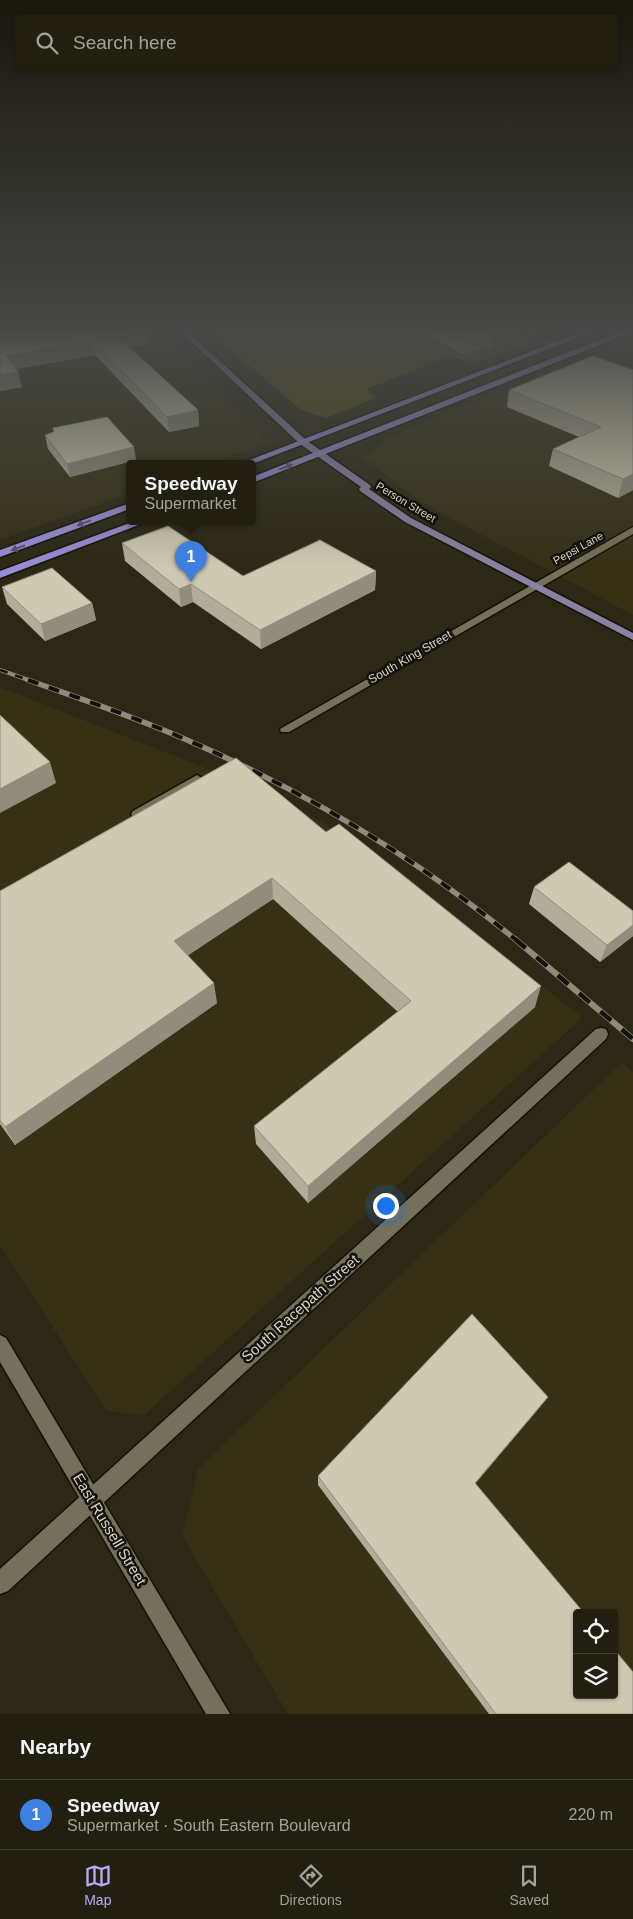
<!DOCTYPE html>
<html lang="en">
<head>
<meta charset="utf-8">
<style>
  body { margin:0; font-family:Arial,sans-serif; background:#2e2b1e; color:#f1f3f6 }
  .controls { position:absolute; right:15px; bottom:15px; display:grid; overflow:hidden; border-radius:5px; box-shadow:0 1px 4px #0004 }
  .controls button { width:45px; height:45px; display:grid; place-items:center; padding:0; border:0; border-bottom:1px solid #3f3c30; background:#221e10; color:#f1f3f6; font:25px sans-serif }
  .you { position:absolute; left:385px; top:1205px; width:18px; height:18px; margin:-12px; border:4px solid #fff; border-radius:50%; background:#1a73e8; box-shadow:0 0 0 8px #1a73e833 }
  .badge { display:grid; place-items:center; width:32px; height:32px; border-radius:50%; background:#b8abf7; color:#fff; font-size:16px; font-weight:700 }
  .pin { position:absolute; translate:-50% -41px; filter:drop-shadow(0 1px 2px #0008) }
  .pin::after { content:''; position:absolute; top:26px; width:18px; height:15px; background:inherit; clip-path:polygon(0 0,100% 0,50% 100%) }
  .popup { position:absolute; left:126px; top:460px; width:130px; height:65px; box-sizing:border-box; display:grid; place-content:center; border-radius:5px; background:#221e10; filter:drop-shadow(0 1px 4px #0005); font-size:16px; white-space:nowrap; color:#a2a29f }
  .popup b { font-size:19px; color:#f1f3f6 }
  .popup::after { content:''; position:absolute; left:50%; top:100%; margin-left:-10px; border:10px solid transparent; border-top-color:#221e10 }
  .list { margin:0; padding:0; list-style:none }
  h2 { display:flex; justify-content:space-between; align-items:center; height:65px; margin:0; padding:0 20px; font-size:21px }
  h2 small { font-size:16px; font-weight:400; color:#a2a29f }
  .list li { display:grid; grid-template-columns:32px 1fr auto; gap:15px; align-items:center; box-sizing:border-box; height:70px; padding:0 20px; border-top:1px solid #3f3c30 }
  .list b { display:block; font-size:19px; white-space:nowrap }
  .list p { margin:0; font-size:16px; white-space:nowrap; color:#a2a29f }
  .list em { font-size:16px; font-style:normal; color:#a2a29f }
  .icon { flex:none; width:28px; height:28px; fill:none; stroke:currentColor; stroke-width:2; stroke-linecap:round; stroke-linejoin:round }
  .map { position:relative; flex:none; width:633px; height:1714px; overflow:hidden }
  .search { position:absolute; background:#221e10; box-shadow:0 1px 4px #0004; left:15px; right:15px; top:15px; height:55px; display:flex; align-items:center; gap:12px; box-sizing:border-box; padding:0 18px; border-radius:5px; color:#a2a29f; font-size:19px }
  .sheet { height:135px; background:#221e10 }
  nav { display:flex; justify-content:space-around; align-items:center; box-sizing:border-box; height:70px; border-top:1px solid #3f3c30; background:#221e10; font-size:14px; color:#a2a29f }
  nav a { display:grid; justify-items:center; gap:2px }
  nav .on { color:#b8abf7 }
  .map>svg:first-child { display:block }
</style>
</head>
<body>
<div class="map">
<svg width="633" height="1714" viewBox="0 0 633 1714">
  <rect width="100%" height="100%" fill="#2d2815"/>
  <g fill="#363015" fill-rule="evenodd">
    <polygon points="0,329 156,329 269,442 211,463 130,463 130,493 0,540"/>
    <polygon points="633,336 633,615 424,504 364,458 387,438"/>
    <polygon points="0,687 279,797 393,865 582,1018 143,1416 106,1410 0,1245"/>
    <path d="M622,1062L633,1072V1714H288L182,1536L198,1469ZM577,1613H614V1695H577Z"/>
  </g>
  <polygon fill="#544812" points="207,329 509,329 536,342 471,364 449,356 367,389 376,398 326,418 301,410"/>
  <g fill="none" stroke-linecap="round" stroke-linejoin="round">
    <g stroke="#151102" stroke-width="3">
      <g id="street">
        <polygon points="515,329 523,329 556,345 551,346"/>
        <polygon points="633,527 633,534 289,732 281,732 280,729"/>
        <polygon points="197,775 203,779 201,782 141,817 133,817 131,814 133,811"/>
        <polygon points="601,1028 606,1029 608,1034 606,1039 8,1591 0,1594 0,1569 596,1029"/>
      </g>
    </g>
    <g stroke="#151102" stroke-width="3">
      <polygon id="secondary" points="0,1335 6,1338 230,1714 206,1714 0,1362"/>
    </g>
    <g stroke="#151102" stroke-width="3">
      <polygon id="primary" points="178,329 185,329 306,440 370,485 371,487 369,489 411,518 633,633 633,640 405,522 360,491 359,489 361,487 300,444"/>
    </g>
    <g stroke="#151102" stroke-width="3">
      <g id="highway">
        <polygon points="589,329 600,329 252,464 242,463"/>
        <polygon points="626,329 633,329 633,332 252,483 252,477"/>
        <polygon points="130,503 130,509 0,557 0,550"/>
        <polygon points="135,521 149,521 0,578 0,571"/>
      </g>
    </g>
    <use href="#street" fill="#75705b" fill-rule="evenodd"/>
    <use href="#secondary" fill="#75705b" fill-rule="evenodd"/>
    <use href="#primary" fill="#8b81a5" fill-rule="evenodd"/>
    <use href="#highway" fill="#9a8dd7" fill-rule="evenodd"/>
    <g stroke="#8f8b7c" stroke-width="4">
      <polyline id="rail-far2" points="0,670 31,681"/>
    </g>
    <g stroke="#8f8b7c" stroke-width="5.5">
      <path id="rail-far1" d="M28,680C81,699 135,717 187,740C306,792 417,858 516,940"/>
    </g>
    <g stroke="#8f8b7c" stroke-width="6">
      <polyline id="rail" points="515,939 633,1039"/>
    </g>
    <use href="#rail-far2" stroke="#131109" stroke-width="2.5" stroke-dasharray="8" stroke-linecap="butt"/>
    <use href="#rail-far1" stroke="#131109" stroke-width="4" stroke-dasharray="11" stroke-linecap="butt"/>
    <use href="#rail" stroke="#131109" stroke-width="4.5" stroke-dasharray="14" stroke-linecap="butt"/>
  </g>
  <g fill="#b1ad98">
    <polygon points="0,329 147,330 149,344 130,348 198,410 199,426 169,432 95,355 16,369 22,387 0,391"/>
    <polygon points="432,329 489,329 494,346 462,354 431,337"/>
    <polygon points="633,370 633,490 618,498 549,466 553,449 579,437 507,407 509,390"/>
    <polygon points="45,435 136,460 70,477 48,449"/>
    <polygon points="122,543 243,576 376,571 375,590 261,649 193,602 181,607 125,561"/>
    <polygon points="2,587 92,603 96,620 45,641 7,604"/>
    <polygon points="236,758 535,1007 308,1203 256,1144 254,1126 398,1012 273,899 188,955 217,1003 15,1145 0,1124 0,891"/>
    <polygon points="534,887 633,911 633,936 600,962 529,904"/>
    <polygon points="539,1408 475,1484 633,1714 489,1714 318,1485 318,1476"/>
  </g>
  <g fill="#908d7c">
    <polygon points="147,330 149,344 119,350 117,336"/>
    <polygon points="495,332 494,346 462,354 464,340"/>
    <polygon points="92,340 95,355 10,370 6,356"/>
    <polygon points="18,372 22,387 0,391 0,375"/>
    <polygon points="198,410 199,426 169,432 167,417"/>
    <polygon points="134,447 136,460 70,477 67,464"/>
    <polygon points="633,474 633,490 618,498 623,479"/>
    <polygon points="376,571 375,590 261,649 260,630"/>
    <polygon points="191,584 193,602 181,607 179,589"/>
    <polygon points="92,603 96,620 45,641 41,624"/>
    <polygon points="50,762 56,783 0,813 0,789"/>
    <polygon points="272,878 273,899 178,962 174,941"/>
    <polygon points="633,925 633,936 600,962 607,945"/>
    <polygon points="214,983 217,1003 15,1145 5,1127"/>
    <polygon points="541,986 535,1007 308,1203 308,1186"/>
    <polygon points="548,1397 539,1408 468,1492 475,1483"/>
  </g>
  <g fill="#cec9b1" stroke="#908d7c">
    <polygon points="0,329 146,329 147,330 117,336 198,410 167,417 92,340 6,356 18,372 0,375"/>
    <polygon points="443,329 489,329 495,332 464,340"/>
    <polygon points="593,356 633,370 633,474 623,479 553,449 601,427 509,390"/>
    <polygon points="107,417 134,447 67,464 45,435 54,432 53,428"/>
    <polygon points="168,526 243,576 320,540 376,571 260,630 191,584 179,589 122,543"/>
    <polygon points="52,568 92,603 41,624 2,587"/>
    <polygon points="0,715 50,762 0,789"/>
    <polygon points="236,758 326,832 339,824 541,986 308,1186 254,1126 411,1001 272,878 174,941 214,983 5,1127 0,1120 0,891"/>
    <polygon points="569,862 633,911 633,925 607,945 534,887"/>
    <polygon points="472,1314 548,1397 475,1483 584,1613 577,1613 577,1695 614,1695 614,1649 633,1672 633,1714 496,1714 318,1476"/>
  </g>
  <defs><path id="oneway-solid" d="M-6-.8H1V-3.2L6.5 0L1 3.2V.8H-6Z" transform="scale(1.25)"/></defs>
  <g fill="#564f70">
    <use href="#oneway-solid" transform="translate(286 467) rotate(-21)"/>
    <use href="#oneway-solid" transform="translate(84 523) rotate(160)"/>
    <use href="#oneway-solid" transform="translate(18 548) rotate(160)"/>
  </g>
  <linearGradient id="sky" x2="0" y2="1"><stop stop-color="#19160c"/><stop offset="0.58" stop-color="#464846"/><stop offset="1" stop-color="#464846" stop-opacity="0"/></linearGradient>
  <rect width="633" height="569" fill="url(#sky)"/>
  <g text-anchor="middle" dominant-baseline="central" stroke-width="5" stroke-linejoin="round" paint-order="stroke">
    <g font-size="11" fill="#d8d5c9" stroke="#131109">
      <text transform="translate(406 502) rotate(31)">Person Street</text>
      <text transform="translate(578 548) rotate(-29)">Pepsi Lane</text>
    </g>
    <g font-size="12" fill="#d8d5c9" stroke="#131109">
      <text transform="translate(410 657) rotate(-30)">South King Street</text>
    </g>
    <g font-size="15" fill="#d8d5c9" stroke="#131109">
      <text transform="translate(300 1308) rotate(-42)">South Racepath Street</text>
      <text transform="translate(110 1529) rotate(59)">East Russell Street</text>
    </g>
  </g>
</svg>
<div class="controls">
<button><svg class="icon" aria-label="locate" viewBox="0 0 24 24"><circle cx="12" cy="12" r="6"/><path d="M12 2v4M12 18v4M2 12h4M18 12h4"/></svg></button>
<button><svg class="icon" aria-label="layers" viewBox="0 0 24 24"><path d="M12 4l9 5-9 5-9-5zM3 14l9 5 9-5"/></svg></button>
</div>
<div class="you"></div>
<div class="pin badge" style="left:191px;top:582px;background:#3f7fe0">1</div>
<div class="popup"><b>Speedway</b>Supermarket</div>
<div class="search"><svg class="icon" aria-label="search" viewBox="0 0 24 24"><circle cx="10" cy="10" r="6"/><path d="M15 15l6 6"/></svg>Search here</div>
</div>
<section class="sheet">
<h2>Nearby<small></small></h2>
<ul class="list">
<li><span class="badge" style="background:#3f7fe0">1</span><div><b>Speedway</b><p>Supermarket · South Eastern Boulevard</p></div><em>220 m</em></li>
</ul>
</section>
<nav>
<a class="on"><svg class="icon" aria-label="map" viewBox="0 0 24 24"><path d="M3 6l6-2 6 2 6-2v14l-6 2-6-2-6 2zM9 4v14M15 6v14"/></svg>Map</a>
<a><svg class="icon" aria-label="directions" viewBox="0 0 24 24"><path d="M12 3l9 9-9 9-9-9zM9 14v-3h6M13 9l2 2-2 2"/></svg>Directions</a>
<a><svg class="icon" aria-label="saved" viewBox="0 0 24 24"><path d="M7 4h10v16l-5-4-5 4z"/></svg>Saved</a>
</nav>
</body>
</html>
